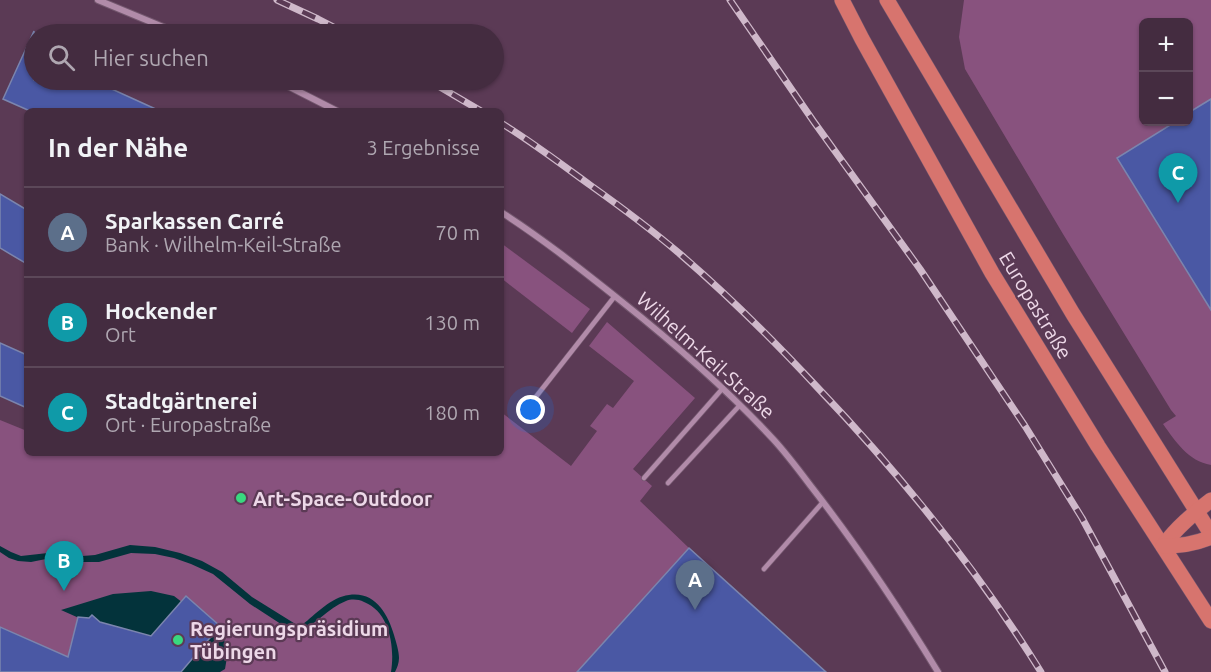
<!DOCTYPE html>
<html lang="de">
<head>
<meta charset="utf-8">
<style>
  body { margin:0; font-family:Ubuntu,sans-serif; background:#4b3447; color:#f1f3f6 }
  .controls { position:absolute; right:18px; top:18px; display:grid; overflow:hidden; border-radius:9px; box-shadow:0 2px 4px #0004 }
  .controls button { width:54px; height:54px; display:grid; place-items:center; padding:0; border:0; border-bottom:2px solid #5c4859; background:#442c40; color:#f1f3f6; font:30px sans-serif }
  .you { position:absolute; left:531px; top:410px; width:21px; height:21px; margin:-15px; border:4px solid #fff; border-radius:50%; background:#1a73e8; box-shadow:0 0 0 9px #1a73e833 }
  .badge { display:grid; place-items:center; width:39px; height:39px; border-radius:50%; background:#8abfa5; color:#fff; font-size:20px; font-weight:700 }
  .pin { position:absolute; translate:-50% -50px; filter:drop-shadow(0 2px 3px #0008) }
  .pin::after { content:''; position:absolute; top:32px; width:21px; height:18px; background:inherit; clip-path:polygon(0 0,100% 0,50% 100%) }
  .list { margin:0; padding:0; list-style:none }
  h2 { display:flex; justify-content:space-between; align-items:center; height:78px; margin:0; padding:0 24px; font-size:26px }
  h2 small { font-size:20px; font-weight:400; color:#afa7b1 }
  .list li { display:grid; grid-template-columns:39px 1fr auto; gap:18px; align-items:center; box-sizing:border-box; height:90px; padding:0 24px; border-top:2px solid #5c4859 }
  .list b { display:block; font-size:22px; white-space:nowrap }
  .list p { margin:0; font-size:20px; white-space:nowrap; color:#afa7b1 }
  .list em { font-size:20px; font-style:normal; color:#afa7b1 }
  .icon { flex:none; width:33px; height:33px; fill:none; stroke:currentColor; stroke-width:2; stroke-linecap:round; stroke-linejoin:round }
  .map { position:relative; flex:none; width:1211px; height:672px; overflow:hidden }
  .search { position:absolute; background:#442c40; box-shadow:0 2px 4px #0004; left:24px; top:24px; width:480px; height:66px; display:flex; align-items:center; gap:15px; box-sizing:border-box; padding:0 21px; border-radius:33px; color:#afa7b1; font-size:22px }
  .panel { position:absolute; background:#442c40; box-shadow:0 2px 4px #0004; left:24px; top:108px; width:480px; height:348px; border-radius:9px }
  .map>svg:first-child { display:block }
</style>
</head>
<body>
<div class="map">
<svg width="1211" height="672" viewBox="0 0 1211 672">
  <rect width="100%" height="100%" fill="#5b3a55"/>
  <g fill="#88527e" fill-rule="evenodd">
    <path d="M964,0H1211V465C1188,461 1176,442 1163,424L1176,416L1171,410L1063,234L965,69L959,37ZM1144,22H1188V122H1144Z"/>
    <polygon points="501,243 590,309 572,333 501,278"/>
    <polygon points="607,322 695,398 633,469 652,486 640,501 689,548 577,672 181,672 220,626 186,596 129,661 78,617 69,651 72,659 0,627 0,420 27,431 27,453 501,453 501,412 571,466 597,431 590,426 607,404 613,408 634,381 589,346"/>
  </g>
  <g fill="#03333b">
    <path d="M130,545L155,547L180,553L202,561L222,572L252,597L297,625H302C316,614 331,597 349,595C375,591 388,614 394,635C396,642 399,651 399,658C399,663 397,668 395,672H391C395,648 390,612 364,602C358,599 351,599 346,601C328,608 316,625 298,632L287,628L250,604L213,574L191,564L174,558L155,554L131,553L99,562H72L46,559L31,562L18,561L9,558L0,552V546L11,552L21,556L48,553L70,557L95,555Z"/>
    <polygon points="151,591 174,596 221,632 228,651 225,669 220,672 98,672 79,618 61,610 113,594"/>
  </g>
  <g fill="#4a58a4" stroke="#7b85ae" stroke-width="1.5">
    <polygon points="34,31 34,80 72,80 87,86 90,80 92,80 160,111 30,111 3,99"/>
    <polygon points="1211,99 1211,310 1117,158 1175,122 1188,122 1188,113"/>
    <polygon points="0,194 27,210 27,264 0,248"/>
    <polygon points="0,343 27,355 27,408 0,396"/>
    <polygon points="689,548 826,672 577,672"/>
    <polygon points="186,596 220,626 181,672 0,672 0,627 68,657 78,617 89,618 92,615 100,622 151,636"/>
  </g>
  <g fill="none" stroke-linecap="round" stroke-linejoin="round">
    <g stroke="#73576e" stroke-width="6">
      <g id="lane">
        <polyline points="524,412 615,296"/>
        <polyline points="644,478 723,388"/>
        <polyline points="668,483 740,405"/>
        <polyline points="764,569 823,502"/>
      </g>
    </g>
    <g stroke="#73576e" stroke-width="8">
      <g id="street">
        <polyline points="98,0 180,34"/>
        <polyline points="276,80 337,111"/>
        <path d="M501,212C543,239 582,270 621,301C675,344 726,388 773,439C786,453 798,469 810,485C856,544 899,608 938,672"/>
      </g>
    </g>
    <g stroke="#73576e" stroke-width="16">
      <g id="primary">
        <polyline points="842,0 862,39 992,273 1098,446 1211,621"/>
        <polyline points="887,0 1073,314 1211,534"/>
        <path d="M1163,546C1177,527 1193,514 1211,500"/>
        <path d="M1163,546C1180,546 1195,544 1211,537"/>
      </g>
    </g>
    <use href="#lane" stroke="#b18ba9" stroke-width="4.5"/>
    <use href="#street" stroke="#b18ba9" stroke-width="6"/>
    <use href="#primary" stroke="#d7746e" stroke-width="15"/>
    <g stroke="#cfb8ca" stroke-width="7">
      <g id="rail">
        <polyline points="277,0 318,19 347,34"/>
        <polyline points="730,0 814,122 920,269 1025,426 1082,518 1165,672"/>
        <polyline points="428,80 481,111"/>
        <path d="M501,123C532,142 561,164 590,185C621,207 652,230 680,254C729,296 774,341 817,387C901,475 977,569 1041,672"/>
      </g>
    </g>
    <use href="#rail" stroke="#5b3a55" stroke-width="4.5" stroke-dasharray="14" stroke-linecap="butt"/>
  </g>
  <g fill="#39d87f" stroke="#5b3a55" stroke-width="2">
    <circle cx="241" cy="498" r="6"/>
    <circle cx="178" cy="640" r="6"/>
  </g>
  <g text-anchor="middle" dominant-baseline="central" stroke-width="4.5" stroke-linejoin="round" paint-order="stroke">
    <g font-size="20" fill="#edd8e8" stroke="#5b3a55">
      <text transform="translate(1036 305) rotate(59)">Europastraße</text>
      <text transform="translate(706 355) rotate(42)">Wilhelm-Keil-Straße</text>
    </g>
    <g font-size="20" font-weight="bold" fill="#edd8e8" stroke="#5b3a55" text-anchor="start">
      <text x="253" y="498">Art-Space-Outdoor</text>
      <text x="190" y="628">Regierungspräsidium<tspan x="190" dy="23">Tübingen</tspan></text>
    </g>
  </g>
</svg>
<div class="controls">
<button>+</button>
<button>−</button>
</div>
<div class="you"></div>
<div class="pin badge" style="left:695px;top:610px;background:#5c6f8a">A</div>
<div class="pin badge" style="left:64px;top:591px;background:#0f9aa8">B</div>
<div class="pin badge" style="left:1178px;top:203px;background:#0f9aa8">C</div>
<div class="search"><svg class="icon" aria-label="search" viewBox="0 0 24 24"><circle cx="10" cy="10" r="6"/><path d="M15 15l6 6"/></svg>Hier suchen</div>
<section class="panel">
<h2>In der Nähe<small>3 Ergebnisse</small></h2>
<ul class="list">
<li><span class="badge" style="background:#5c6f8a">A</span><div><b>Sparkassen Carré</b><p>Bank · Wilhelm-Keil-Straße</p></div><em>70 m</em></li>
<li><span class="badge" style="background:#0f9aa8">B</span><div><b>Hockender</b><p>Ort</p></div><em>130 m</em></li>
<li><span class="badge" style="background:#0f9aa8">C</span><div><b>Stadtgärtnerei</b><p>Ort · Europastraße</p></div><em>180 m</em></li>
</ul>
</section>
</div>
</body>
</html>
